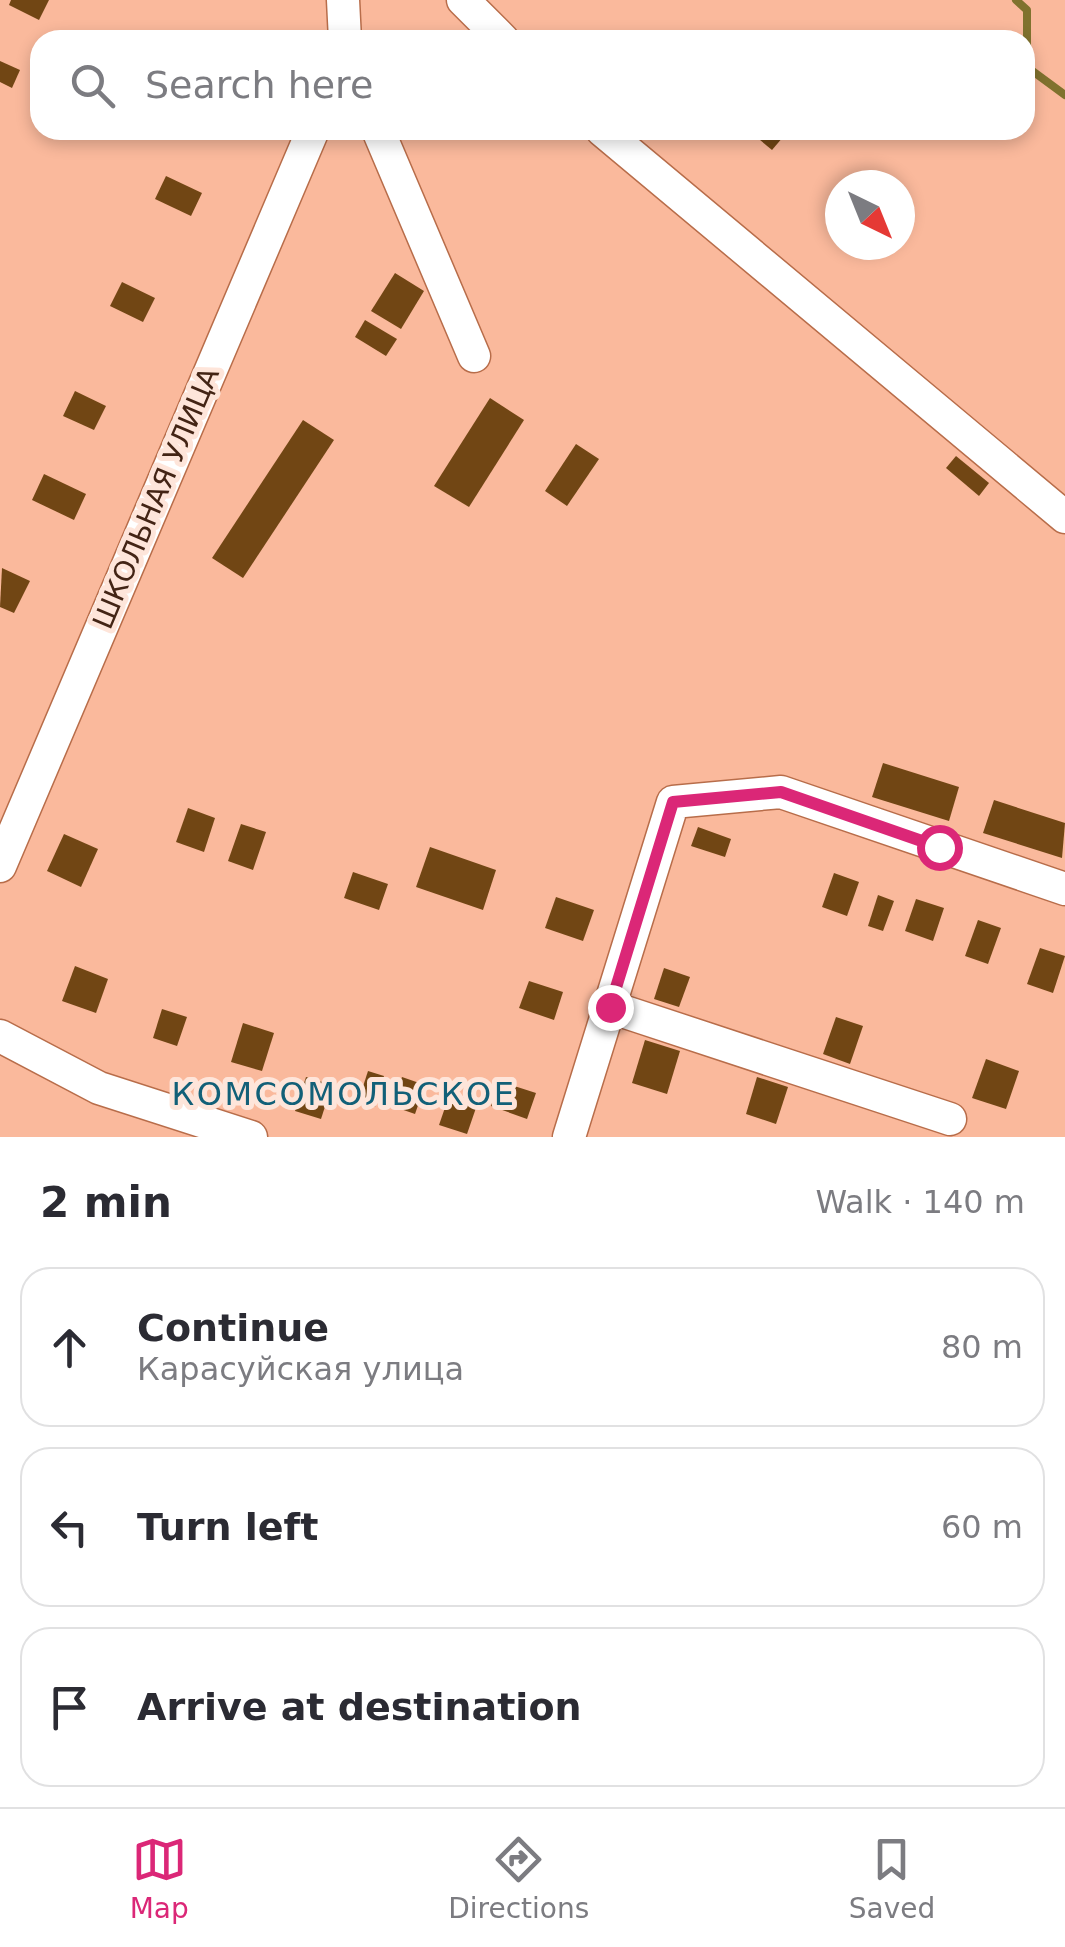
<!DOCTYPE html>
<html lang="en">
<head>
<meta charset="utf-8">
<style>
  body { margin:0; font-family:"DejaVu Sans",sans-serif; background:#f7f7f7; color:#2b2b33 }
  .compass { position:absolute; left:825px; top:170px; width:90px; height:90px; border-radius:50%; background:#fff; box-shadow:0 5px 15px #0003; rotate:137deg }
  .stop { position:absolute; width:30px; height:30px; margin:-22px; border:8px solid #db2777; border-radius:50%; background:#fff }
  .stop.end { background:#db2777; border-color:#fff; box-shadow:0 2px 10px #0008 }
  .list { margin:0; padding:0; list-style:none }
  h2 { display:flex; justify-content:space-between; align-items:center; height:130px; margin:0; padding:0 40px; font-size:42px }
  h2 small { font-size:32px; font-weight:400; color:#7c7c81 }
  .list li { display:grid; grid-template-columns:65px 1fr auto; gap:30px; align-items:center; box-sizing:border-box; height:160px; margin:0 20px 20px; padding:0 20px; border:2px solid #e1e1e2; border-radius:30px }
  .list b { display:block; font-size:38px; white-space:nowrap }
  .list p { margin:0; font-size:32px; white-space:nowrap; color:#7c7c81 }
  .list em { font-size:32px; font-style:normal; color:#7c7c81 }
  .icon { flex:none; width:55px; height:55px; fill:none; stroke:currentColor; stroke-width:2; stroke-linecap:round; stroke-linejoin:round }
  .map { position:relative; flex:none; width:1065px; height:1137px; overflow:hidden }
  .search { position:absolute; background:#fff; box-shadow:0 5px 15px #0003; left:30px; right:30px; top:30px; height:110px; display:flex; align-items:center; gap:25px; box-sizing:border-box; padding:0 35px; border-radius:30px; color:#7c7c81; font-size:38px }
  .sheet { height:670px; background:#fff }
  nav { display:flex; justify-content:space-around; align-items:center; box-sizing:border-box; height:140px; border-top:2px solid #e1e1e2; background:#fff; font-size:28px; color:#7c7c81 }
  nav a { display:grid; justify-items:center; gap:5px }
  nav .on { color:#db2777 }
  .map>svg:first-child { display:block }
</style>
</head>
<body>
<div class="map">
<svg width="1065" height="1137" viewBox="0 0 1065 1137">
  <rect width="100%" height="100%" fill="#fab99c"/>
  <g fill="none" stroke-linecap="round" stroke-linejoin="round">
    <polyline stroke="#80722e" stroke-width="8" points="1016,0 1027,10 1027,67 1065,95"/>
  </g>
  <g fill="#714614">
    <polygon points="11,0 49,0 39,20 9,5"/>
    <polygon points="0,61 20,70 12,88 0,82"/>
    <polygon points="748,130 789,130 772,150"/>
    <polygon points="166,176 202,193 191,216 155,199"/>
    <polygon points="395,273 424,291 401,329 371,311"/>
    <polygon points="122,282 155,298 143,322 110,306"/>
    <polygon points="365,320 397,339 386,356 355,337"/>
    <polygon points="75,391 106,406 94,430 63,416"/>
    <polygon points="490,398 524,420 469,507 434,486"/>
    <polygon points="303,420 334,440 243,578 212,558"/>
    <polygon points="576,444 599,459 567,506 545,491"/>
    <polygon points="956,456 989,483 979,496 946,468"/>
    <polygon points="44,474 86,494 74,520 32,500"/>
    <polygon points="2,568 30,581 14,613 0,607"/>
    <polygon points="883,763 959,787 949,821 872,797"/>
    <polygon points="994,800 1065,823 1062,858 983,833"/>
    <polygon points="188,808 215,818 204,852 176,842"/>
    <polygon points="241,824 266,832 253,870 228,861"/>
    <polygon points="698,827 731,839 725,857 691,846"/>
    <polygon points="64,834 98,849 81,887 47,871"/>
    <polygon points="430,847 496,870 483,910 416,887"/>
    <polygon points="353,872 388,884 379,910 344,898"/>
    <polygon points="834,873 859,882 847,916 822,907"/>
    <polygon points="878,895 894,901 883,931 868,926"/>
    <polygon points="556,897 594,910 583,941 545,928"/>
    <polygon points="916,899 944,908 933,941 905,931"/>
    <polygon points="978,920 1001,928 988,964 965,956"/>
    <polygon points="1040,948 1065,956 1053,993 1027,984"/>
    <polygon points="75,966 108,979 96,1013 62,1001"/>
    <polygon points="664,968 690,977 679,1007 654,999"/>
    <polygon points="529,981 563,992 554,1020 519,1008"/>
    <polygon points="162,1009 187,1017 177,1046 153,1038"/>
    <polygon points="836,1017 863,1026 850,1064 823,1054"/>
    <polygon points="243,1023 274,1033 262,1071 231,1062"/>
    <polygon points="645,1040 680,1051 667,1094 632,1083"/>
    <polygon points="986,1059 1019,1071 1006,1109 972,1098"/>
    <polygon points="368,1071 384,1076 375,1107 358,1102"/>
    <polygon points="306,1077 332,1085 321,1119 295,1111"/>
    <polygon points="402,1077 425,1085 415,1114 392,1106"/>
    <polygon points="757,1077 788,1087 776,1124 746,1114"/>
    <polygon points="499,1081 536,1093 527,1119 491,1106"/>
    <polygon points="450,1093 478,1102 467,1134 439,1125"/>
  </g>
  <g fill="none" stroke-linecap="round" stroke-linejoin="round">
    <g stroke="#b86d4a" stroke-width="35">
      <g id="minor">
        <polyline points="343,0 345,40"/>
        <polyline points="463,0 503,40"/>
        <polyline points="378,130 474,356"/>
        <polyline points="602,130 1065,517"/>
        <polyline points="0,866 313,130"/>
        <polyline points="610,1007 950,1119"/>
        <polyline points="0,1036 99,1088 251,1137"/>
        <polyline points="569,1137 673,802 781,792 1065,889"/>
      </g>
    </g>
    <use href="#minor" stroke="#fff" stroke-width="32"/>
  </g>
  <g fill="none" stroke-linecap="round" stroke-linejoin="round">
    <polyline stroke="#db2777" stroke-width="12" points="610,1007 673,802 781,792 939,847"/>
  </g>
  <g text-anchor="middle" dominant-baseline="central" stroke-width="10" stroke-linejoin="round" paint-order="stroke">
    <g font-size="28" fill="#432415" stroke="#fee5da">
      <text transform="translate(156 498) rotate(-67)">ШКОЛЬНАЯ УЛИЦА</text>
    </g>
    <g font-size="32" letter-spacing="2.5" fill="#126078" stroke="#fee5da">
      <text x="344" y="1094">КОМСОМОЛЬСКОЕ</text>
    </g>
  </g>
</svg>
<svg class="compass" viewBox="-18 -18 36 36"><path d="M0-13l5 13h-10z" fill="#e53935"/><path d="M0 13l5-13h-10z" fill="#7c7c81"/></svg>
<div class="stop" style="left:939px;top:847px"></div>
<div class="stop end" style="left:610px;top:1007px"></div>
<div class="search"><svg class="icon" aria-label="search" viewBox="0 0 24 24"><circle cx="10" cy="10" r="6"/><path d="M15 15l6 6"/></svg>Search here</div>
</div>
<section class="sheet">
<h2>2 min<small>Walk · 140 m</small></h2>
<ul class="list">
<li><svg class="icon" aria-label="ahead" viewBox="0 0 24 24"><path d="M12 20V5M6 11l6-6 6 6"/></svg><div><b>Continue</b><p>Карасуйская улица</p></div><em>80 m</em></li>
<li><svg class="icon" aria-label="left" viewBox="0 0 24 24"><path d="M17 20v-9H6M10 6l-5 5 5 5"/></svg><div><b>Turn left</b></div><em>60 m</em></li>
<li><svg class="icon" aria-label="arrive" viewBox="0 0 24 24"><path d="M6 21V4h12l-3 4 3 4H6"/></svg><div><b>Arrive at destination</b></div></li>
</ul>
</section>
<nav>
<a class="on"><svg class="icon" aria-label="map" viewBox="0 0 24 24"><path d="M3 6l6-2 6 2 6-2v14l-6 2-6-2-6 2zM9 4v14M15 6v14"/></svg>Map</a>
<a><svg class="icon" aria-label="directions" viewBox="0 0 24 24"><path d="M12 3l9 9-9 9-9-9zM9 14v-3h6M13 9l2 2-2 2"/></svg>Directions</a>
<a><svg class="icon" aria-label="saved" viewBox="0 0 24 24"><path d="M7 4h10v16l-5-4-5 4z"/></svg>Saved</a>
</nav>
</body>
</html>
